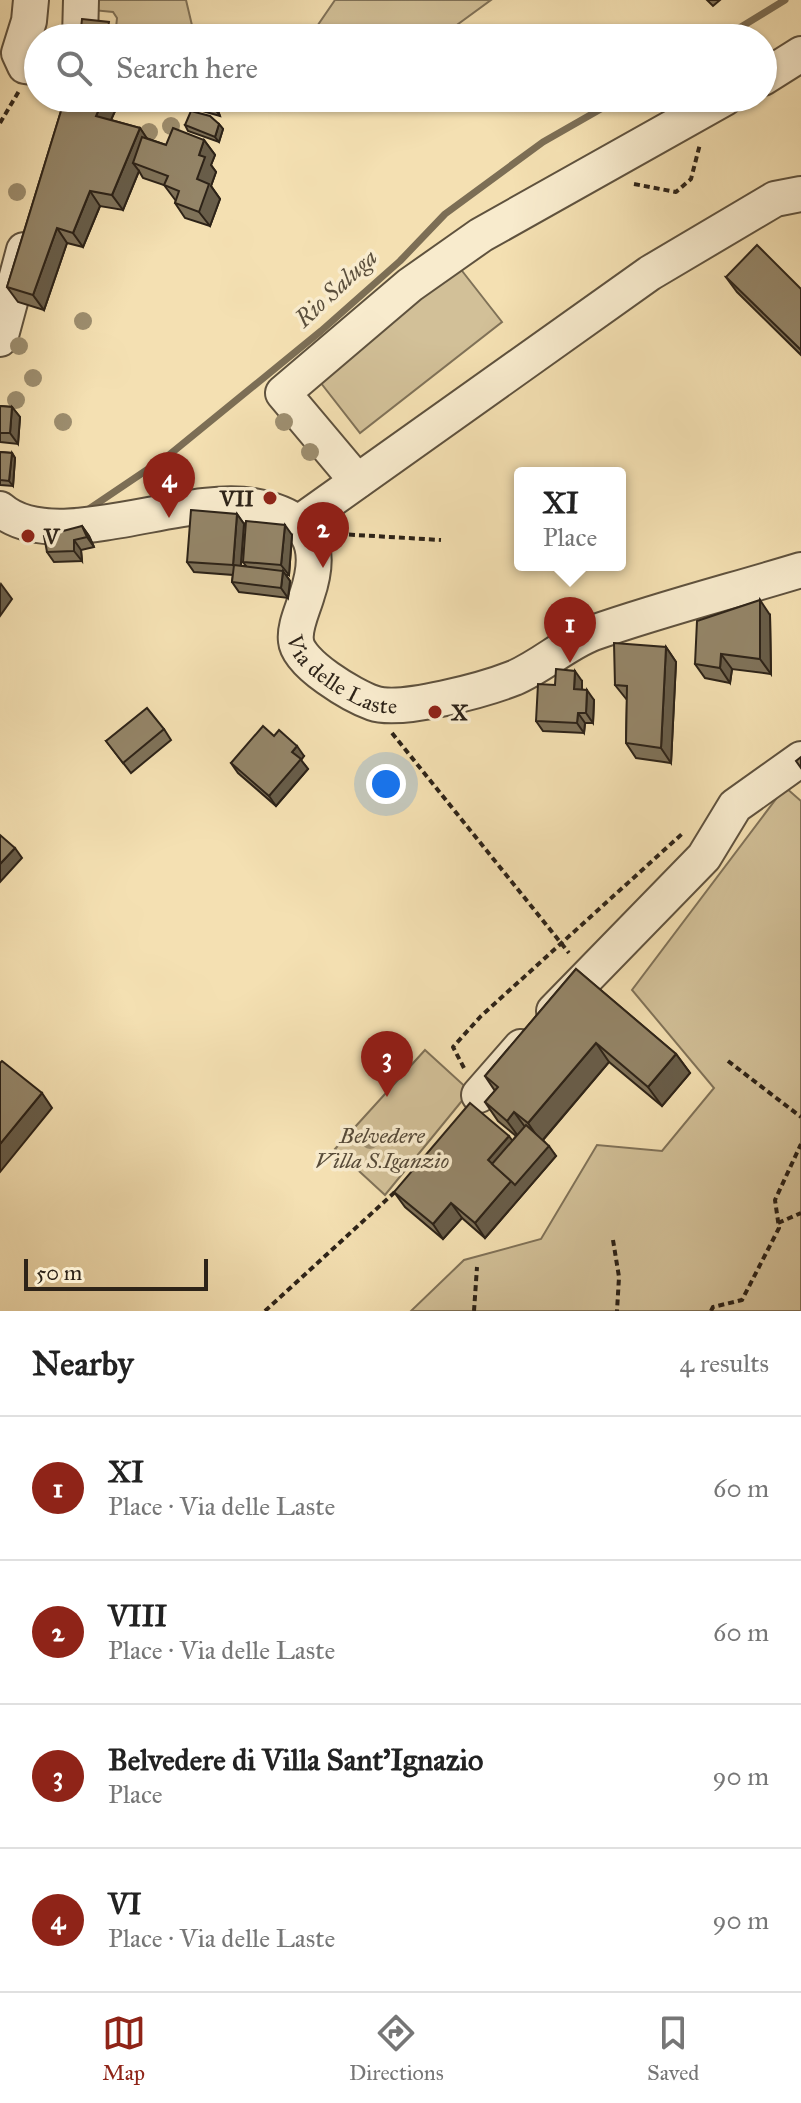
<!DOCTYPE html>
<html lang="en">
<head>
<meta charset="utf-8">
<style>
  body { margin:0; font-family:"IM FELL Great Primer",serif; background:#f2f2f2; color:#222 }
  .scale { position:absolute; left:24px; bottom:20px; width:184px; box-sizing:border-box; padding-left:8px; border:4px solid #2d2318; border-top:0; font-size:22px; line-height:28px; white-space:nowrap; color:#2d2318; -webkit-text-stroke:6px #f8ebcd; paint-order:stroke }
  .you { position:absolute; left:386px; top:784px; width:28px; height:28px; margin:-20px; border:6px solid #fff; border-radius:50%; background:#1a73e8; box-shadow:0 0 0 12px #1a73e833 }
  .badge { display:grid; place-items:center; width:52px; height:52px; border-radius:50%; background:#8f2418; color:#fff; font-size:26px; font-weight:700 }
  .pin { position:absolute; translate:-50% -66px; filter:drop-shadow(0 2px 4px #0008) }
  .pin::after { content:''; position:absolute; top:42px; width:28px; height:24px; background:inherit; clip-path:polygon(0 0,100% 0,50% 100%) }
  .popup { position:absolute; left:514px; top:467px; width:112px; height:104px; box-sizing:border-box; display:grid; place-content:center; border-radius:8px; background:#fff; filter:drop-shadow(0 2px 6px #0005); font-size:26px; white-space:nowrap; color:#767676 }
  .popup b { font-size:30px; color:#222 }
  .popup::after { content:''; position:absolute; left:50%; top:100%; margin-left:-16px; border:16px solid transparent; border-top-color:#fff }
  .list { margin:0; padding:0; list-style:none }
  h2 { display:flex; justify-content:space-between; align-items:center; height:104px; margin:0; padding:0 32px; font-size:34px }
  h2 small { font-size:26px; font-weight:400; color:#767676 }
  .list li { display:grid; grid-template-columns:52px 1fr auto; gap:24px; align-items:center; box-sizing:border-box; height:144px; padding:0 32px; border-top:2px solid #e0e0e0 }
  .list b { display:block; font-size:30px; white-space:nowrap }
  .list p { margin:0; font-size:26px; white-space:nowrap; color:#767676 }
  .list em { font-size:26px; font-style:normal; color:#767676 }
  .icon { flex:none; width:44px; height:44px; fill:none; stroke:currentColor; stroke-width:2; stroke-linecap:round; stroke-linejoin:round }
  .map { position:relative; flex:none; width:801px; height:1311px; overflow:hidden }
  .search { position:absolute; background:#fff; box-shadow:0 2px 6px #0004; left:24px; right:24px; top:24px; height:88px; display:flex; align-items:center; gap:20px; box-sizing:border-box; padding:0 28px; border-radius:44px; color:#767676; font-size:30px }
  .sheet { height:680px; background:#fff }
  nav { display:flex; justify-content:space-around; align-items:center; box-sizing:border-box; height:112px; border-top:2px solid #e0e0e0; background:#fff; font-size:22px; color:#767676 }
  nav a { display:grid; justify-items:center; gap:4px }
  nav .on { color:#8f2418 }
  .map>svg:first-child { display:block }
</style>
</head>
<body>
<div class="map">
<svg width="801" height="1311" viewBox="0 0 801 1311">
  <rect width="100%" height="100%" fill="#f4e0b2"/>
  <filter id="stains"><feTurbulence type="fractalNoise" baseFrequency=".0025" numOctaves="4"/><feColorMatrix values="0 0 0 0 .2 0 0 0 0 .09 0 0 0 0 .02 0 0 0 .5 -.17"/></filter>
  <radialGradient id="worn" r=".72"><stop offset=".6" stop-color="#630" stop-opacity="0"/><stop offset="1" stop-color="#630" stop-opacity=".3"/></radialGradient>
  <g fill="#d2c098" stroke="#807258" stroke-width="2">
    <polygon points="97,0 186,0 195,38 115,38 117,18 113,12 92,10"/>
    <polygon points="335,0 491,0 439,38 309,38"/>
    <polygon points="459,267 502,322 360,433 317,378"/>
    <polygon points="785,787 801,801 801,1311 411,1311 464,1260 541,1239 597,1145 662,1151 714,1088 632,990"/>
    <polygon points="425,1050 470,1091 385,1195 335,1149"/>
  </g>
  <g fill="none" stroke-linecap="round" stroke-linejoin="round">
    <g stroke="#7c6e55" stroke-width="7">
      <polyline points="723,38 785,0"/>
      <polyline points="86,511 169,455 321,331 400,261 445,214 543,142 620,98"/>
    </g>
    <g stroke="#5f523e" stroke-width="38">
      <g id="minor">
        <polyline points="31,0 29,21 19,53 25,66 38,68"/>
        <polyline points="80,38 81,0"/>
        <polyline points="763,78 801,54"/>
        <polyline points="0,339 24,250"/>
        <polyline points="357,481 283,393 410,285 481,235 725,98"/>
        <path id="s1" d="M0,509C53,556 183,493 253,506C307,515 325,542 307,595C303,609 294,627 296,641C298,664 353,696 373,703C401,713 486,689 514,678C542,666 565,644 593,633C661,609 732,591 801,570"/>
        <polyline points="300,522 650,273 775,199 801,194"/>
        <polyline points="554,1011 704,857 735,806 801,759"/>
        <polyline points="479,1095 521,1047"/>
      </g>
    </g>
    <g stroke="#2d2318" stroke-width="4" stroke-dasharray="6 4" stroke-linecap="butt">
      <polyline points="0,123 19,91"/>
      <polyline points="634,184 676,192 691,179 700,144"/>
      <polyline points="339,534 441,540"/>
      <polyline points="392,733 569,953"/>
      <polyline points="728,1061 801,1117"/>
      <polyline points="464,1068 453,1047 481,1016 683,833"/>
      <polyline points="778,1223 801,1213"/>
      <polyline points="613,1240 619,1277 617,1311"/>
      <polyline points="265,1311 396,1191"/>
      <polyline points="474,1311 477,1267"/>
      <polyline points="711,1311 713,1307 742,1300 779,1228 775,1200 801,1144"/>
    </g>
    <use href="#minor" stroke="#f8ebcd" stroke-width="34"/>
  </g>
  <g fill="#9d8e6f">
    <circle cx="171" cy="126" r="9"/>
    <circle cx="149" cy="132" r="9"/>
    <circle cx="17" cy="192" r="9"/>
    <circle cx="83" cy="321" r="9"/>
    <circle cx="19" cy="346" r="9"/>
    <circle cx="33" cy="378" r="9"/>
    <circle cx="16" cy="400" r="9"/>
    <circle cx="63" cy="422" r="9"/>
    <circle cx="284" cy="422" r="9"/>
    <circle cx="310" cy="452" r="9"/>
    <circle cx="370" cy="1140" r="9"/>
  </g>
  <g fill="#7f7259" stroke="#2d2318" stroke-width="2">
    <polygon points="707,0 720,0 713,6"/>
    <polygon points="65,98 118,98 120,100 111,120 140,128 146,138 166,145 204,140 215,155 211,165 216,172 211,186 220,199 210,226 185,218 175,203 176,201 164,185 143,178 139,171 123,210 100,206 83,247 67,243 44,310 18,302 7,287"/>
    <polygon points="156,98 213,98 220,116"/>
    <polygon points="219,124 223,129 219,142 188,131 185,125"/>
    <polygon points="726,277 801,289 801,355 737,292"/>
    <polygon points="0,406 12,407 20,417 18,444 0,442"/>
    <polygon points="0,452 12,453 15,458 13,486 0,485"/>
    <polygon points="237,514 244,524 241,566 246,566 243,562 292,535 289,575 286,575 290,581 288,598 239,592 232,582 233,575 194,572 187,562"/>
    <polygon points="82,526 89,536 94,547 81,550 82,561 54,562 47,552"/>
    <polygon points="770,615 771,674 732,669 730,683 705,678 695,664"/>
    <polygon points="666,647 676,662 671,763 636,758 626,743 627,700 615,685"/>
    <polygon points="582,681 582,689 594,700 593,723 585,723 584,733 543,731 536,721 555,685"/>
    <polygon points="164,729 171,740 131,773 106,741"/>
    <polygon points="274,736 304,756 301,760 308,769 276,806 238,773 231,763"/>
    <polygon points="576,969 676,1054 690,1073 662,1106 609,1062 543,1140 556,1156 485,1238 462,1218 443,1239 405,1207 394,1192 512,1141 516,1136 498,1121 485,1102 495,1091 485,1076"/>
  </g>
  <g fill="#685d49" stroke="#2d2318" stroke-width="2">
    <polygon points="118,29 124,38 116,38"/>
    <polygon points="104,98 118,98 120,100 106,131 96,116"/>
    <polygon points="210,98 213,98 220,116 212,105"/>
    <polygon points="219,124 223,129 219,142 215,137"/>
    <polygon points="140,128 150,143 133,163 139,171 123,210 112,195"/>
    <polygon points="204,140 215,155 211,165 216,172 211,186 220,199 210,226 199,212 197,179 199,155"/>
    <polygon points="90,191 100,206 83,247 73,233"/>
    <polygon points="57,228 67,243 44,310 33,295"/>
    <polygon points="12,407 20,417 18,444 10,433"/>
    <polygon points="12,453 15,458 13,486 9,481"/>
    <polygon points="237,514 244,524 240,575 233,565"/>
    <polygon points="285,525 292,535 289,575 281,565"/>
    <polygon points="82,526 89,536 94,547 87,537"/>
    <polygon points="74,540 81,550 82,561 74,551"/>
    <polygon points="283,571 290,581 288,598 281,588"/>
    <polygon points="1,584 12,599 0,616 0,586"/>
    <polygon points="760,600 770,615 771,674 760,659"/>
    <polygon points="666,647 676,662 671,763 661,748"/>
    <polygon points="721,654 732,669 730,683 720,668"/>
    <polygon points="575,671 582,681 582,699 574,689"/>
    <polygon points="587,690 594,700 593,723 586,713"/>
    <polygon points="578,713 585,723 584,733 577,723"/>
    <polygon points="297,746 304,756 301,760 308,769 276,806 269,796 292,752"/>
    <polygon points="15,848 22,858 0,882 0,864"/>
    <polygon points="596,1043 609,1062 541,1142 528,1123"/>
    <polygon points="676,1054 690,1073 662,1106 648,1087"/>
    <polygon points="42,1093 52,1108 0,1172 0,1144"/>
    <polygon points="514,1112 528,1131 521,1140 507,1121"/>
    <polygon points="509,1136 520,1151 501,1173 488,1160"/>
    <polygon points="549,1146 556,1156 485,1238 475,1223 511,1181"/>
    <polygon points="451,1203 462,1218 443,1239 433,1224"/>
  </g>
  <g fill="#948568" stroke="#2d2318" stroke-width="2">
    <polygon points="82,19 109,22 108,28 118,29 116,38 80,38"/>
    <polygon points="65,98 104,98 96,116 140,128 112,195 90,191 73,233 57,228 33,295 7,287"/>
    <polygon points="186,98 210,98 212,105"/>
    <polygon points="191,111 210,116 219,124 215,137 185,125"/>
    <polygon points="173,128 204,140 199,155 205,157 197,179 209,184 199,212 175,203 179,191 164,185 168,176 133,163 142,137 166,145"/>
    <polygon points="757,245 801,289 801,350 726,277"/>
    <polygon points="0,406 12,407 10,433 0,433"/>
    <polygon points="0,452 12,453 9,481 0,480"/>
    <polygon points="191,510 237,514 233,565 187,562"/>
    <polygon points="246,521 285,525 281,565 243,562"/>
    <polygon points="82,526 87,537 74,540 74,551 47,552 44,536"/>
    <polygon points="234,565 283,571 281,588 232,582"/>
    <polygon points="760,600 760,659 721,654 720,668 695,664 697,621"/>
    <polygon points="614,643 666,647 661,748 626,743 627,686 615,685"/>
    <polygon points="556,669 575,671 574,689 587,690 586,713 578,713 577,723 536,721 538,684 555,685"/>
    <polygon points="147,708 164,729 123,763 106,741"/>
    <polygon points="263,726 274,736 279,730 297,746 292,752 301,759 269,796 231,763"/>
    <polygon points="801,757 801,768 796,761"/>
    <polygon points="0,835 15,848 0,864"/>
    <polygon points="576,969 676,1054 648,1087 596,1043 528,1123 514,1112 507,1121 485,1102 498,1087 485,1076"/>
    <polygon points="2,1061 42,1093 0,1144 0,1063"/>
    <polygon points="470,1103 509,1136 488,1160 511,1181 475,1223 451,1203 433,1224 394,1192"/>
    <polygon points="526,1125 549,1146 515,1185 511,1181 492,1164"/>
  </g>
  <g fill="#8f2418" stroke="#f8ebcd" stroke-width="3">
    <circle cx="270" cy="498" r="8"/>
    <circle cx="28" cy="536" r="8"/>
    <circle cx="435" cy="712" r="8"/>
  </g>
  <g text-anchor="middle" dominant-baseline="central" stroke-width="7" stroke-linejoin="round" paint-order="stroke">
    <g font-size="22" font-weight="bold" fill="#2d2318" stroke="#f8ebcd" text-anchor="start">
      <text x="254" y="498" text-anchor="end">VII</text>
      <text x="44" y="536">V</text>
      <text x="451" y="712">X</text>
    </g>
    <g font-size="22" fill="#2d2318" stroke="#f8ebcd">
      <text stroke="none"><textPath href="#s1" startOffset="492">Via delle Laste</textPath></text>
    </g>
    <g font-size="22" font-style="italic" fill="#564a38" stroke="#f8ebcd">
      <text x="382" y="1135">Belvedere<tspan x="382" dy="25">Villa S.Iganzio</tspan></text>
    </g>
    <g font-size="24" font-style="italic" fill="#5b4f3c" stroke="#f8ebcd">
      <text transform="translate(336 288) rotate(-43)">Rio Saluga</text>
    </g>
  </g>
  <rect width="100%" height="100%" filter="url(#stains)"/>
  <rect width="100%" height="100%" fill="url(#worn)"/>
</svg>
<div class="scale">50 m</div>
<div class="you"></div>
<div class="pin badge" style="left:570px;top:663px">1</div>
<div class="popup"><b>XI</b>Place</div>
<div class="pin badge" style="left:323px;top:568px">2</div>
<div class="pin badge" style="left:387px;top:1097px">3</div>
<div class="pin badge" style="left:169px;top:518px">4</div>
<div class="search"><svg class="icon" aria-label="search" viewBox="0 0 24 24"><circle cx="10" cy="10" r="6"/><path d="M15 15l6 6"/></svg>Search here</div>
</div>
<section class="sheet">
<h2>Nearby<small>4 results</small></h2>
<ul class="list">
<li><span class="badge">1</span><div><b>XI</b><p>Place · Via delle Laste</p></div><em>60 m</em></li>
<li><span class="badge">2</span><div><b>VIII</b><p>Place · Via delle Laste</p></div><em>60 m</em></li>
<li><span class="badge">3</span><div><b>Belvedere di Villa Sant'Ignazio</b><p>Place</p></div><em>90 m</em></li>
<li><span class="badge">4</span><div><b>VI</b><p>Place · Via delle Laste</p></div><em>90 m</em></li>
</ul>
</section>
<nav>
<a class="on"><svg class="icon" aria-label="map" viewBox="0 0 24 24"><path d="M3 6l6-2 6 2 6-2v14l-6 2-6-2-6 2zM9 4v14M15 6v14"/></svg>Map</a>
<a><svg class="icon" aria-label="directions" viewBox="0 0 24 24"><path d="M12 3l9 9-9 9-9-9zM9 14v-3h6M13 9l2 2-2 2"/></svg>Directions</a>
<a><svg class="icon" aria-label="saved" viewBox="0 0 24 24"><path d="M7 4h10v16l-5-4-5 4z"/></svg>Saved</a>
</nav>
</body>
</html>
